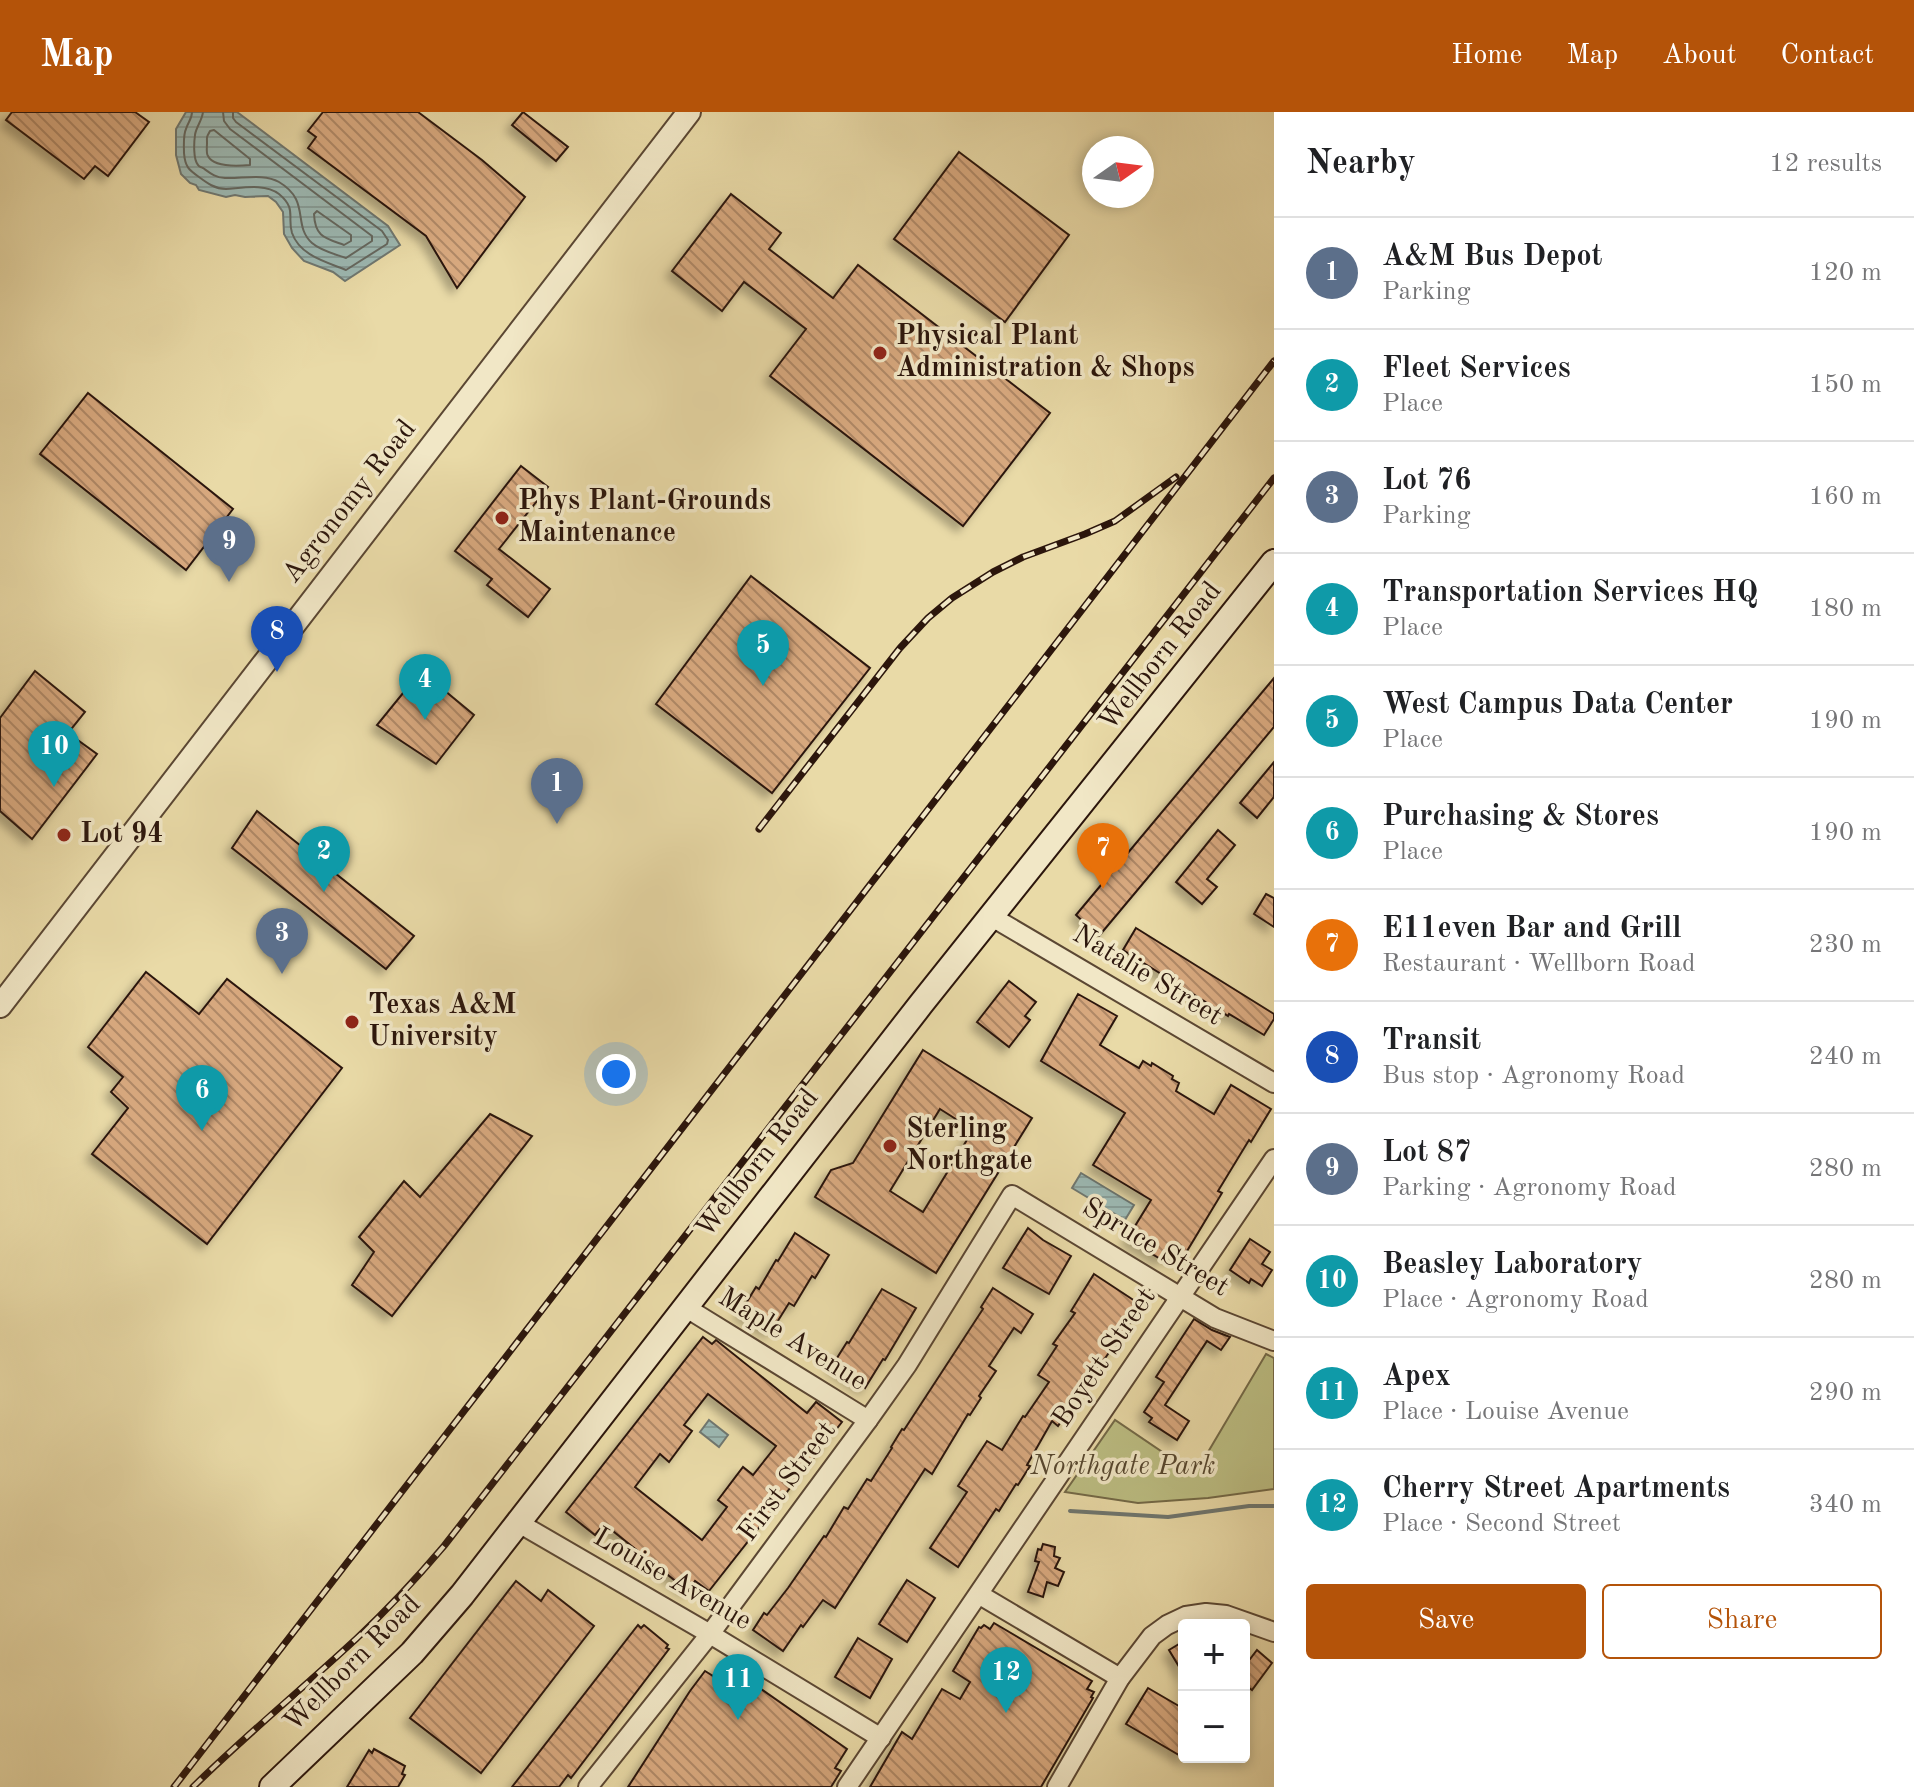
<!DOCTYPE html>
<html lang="en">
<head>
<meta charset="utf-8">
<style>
  body { margin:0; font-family:"Old Standard TT",serif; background:#f6f6f6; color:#202124 }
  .controls { position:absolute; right:24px; bottom:24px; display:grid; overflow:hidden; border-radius:8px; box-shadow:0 4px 12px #0003 }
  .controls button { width:72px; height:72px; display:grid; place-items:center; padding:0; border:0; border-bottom:2px solid #e0e0e0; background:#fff; color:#202124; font:40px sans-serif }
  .compass { position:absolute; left:1082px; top:24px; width:72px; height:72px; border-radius:50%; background:#fff; box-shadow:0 4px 12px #0003; rotate:76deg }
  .you { position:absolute; left:616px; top:962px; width:28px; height:28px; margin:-20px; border:6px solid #fff; border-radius:50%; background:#1a73e8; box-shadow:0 0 0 12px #1a73e833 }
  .badge { display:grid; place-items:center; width:52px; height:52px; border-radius:50%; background:#b45309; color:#fff; font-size:26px; font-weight:700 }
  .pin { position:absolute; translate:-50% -66px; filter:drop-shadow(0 2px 4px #0008) }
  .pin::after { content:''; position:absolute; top:42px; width:28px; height:24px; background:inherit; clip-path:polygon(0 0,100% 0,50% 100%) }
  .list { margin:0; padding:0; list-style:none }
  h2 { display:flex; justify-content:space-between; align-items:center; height:104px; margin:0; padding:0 32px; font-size:34px }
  h2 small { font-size:26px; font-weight:400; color:#757577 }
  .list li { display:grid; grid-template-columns:52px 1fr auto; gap:24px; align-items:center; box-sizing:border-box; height:112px; padding:0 32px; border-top:2px solid #e0e0e0 }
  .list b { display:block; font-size:30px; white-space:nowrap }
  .list p { margin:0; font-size:26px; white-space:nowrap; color:#757577 }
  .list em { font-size:26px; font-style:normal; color:#757577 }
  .actions { display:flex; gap:16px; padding:24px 32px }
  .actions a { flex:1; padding:18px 0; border:2px solid #b45309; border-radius:8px; text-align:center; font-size:28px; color:#b45309 }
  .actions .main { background:#b45309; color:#fff }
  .map { position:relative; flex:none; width:1274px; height:1675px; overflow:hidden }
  header { display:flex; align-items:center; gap:48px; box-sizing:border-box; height:112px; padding:0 40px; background:#b45309; color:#fff }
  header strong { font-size:38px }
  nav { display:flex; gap:44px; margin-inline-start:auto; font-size:28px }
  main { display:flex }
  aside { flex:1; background:#fff }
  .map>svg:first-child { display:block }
</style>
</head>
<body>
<header>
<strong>Map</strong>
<nav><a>Home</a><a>Map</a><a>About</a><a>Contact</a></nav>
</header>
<main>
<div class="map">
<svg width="1274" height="1675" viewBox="0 0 1274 1675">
  <defs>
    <pattern id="water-rules" width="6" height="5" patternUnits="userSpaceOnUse" patternTransform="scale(2)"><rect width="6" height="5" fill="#9cb8b2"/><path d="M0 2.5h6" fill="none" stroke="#879d98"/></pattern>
    <pattern id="building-back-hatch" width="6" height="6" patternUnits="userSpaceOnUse" patternTransform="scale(2)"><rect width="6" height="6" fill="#d7a87e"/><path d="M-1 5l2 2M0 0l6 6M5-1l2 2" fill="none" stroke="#af8866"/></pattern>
    <filter id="shadow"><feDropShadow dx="-6" dy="6" stdDeviation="4" flood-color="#0004"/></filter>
  </defs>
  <rect width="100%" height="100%" fill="#e9daa7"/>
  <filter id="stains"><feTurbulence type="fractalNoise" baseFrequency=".0025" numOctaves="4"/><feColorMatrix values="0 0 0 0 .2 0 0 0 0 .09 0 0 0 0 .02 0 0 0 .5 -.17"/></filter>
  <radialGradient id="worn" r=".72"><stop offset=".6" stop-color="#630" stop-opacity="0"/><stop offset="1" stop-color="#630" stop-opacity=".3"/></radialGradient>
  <polygon fill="#bcbe83" stroke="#746a48" stroke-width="2" points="1266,1242 1274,1246 1274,1377 1208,1386 1138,1391 1065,1380 1115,1308 1195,1362"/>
  <g fill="url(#water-rules)" stroke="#6f7770" stroke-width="2">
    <polygon points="186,0 237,0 388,114 400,133 345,169 333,160 304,149 292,136 284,122 283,100 276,90 268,84 245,85 235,83 226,85 199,78 196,73 190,71 181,62 176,43 176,17"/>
    <polygon points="1081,1061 1134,1093 1125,1108 1072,1076"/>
    <polygon points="709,1308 728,1323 719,1335 700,1320"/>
  </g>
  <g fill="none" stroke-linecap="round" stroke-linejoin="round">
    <g stroke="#64675f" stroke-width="2">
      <path d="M192,0C192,7 188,10 186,17C183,23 184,34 184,41C185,55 189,58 199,65C207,71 215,77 226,77C242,76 265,71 279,82C297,97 287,105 292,121C300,144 327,150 346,158L387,132L388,128L382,119L236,10L233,6V0"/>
      <path d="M203,0C202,9 196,15 195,23C194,30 193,47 198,53C199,55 201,55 203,56C210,61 216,66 225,66C241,67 264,61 279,70C311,89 292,113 312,131C321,139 335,142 346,146L372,129V124L230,17L224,9L223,0"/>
      <path d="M214,18L250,47V53C239,54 214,56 208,44C206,42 207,34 207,31C207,22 206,27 210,19Z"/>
      <path d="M317,99L351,123V129L344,133C325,126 315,125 314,102Z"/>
    </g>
    <polyline stroke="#6f7770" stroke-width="4" points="1070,1399 1168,1405 1249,1394 1274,1394"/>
  </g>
  <g fill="url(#building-back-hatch)" stroke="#2c160c" stroke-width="2" fill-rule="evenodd" filter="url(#shadow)">
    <polygon points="12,0 135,0 149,10 108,64 95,54 84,67 6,8"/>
    <polygon points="323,0 418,0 482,48 525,85 457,176 426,124 308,36 316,25 308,19"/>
    <polygon points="523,0 568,35 556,49 512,13"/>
    <polygon points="959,40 1069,123 1005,210 894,127"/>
    <polygon points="731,82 781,121 769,137 833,186 858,153 1050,301 963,414 770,264 806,217 744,170 722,199 672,159"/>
    <polygon points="88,281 233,397 186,458 40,342"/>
    <polygon points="521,354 548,375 499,437 550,477 528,505 487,473 492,467 455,439"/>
    <polygon points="751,464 870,556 772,681 656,592"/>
    <polygon points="35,559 85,600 68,621 97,642 32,727 0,699 0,606"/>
    <polygon points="421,559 474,603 436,652 377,613"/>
    <polygon points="1274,566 1274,615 1099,824 1076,803"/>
    <polygon points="1274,650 1274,685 1257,706 1240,691"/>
    <polygon points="257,699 414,824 386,857 232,736"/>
    <polygon points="1218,718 1235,733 1207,767 1217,775 1202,792 1176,770"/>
    <polygon points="1266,782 1274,786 1274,815 1254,802"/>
    <polygon points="1136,816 1274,902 1274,907 1264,923 1229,902 1228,904 1123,838"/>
    <polygon points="146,860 199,902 227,867 342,956 207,1132 92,1042 128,996 111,980 123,965 88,935"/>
    <polygon points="1009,869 1036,890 1025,904 1030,908 1009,935 977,910"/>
    <polygon points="1078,882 1117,904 1100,933 1139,956 1143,949 1151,954 1152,951 1173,964 1172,967 1179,971 1176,979 1214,1002 1231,973 1271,997 1251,1030 1249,1028 1218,1079 1222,1081 1184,1144 1181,1142 1177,1148 1166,1142 1162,1148 1127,1127 1151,1088 1093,1053 1125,1001 1041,949"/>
    <path d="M923,938L1032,1006L936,1161L815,1085L831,1058L853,1051ZM940,997L973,1018L923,1100L890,1079Z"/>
    <polygon points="490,1002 532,1024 392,1204 352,1173 374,1140 359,1125 404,1069 420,1085"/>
    <polygon points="1028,1116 1043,1128 1071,1144 1049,1182 1003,1156"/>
    <polygon points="795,1121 829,1143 815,1166 812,1164 794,1194 789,1191 771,1220 740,1201 756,1175 759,1177 776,1148 778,1149"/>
    <polygon points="1250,1127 1270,1140 1262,1152 1272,1158 1262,1174 1251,1167 1249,1171 1230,1158"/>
    <polygon points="1094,1162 1141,1193 1118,1230 1117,1229 1058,1314 1052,1309 1027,1353 1030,1354 1018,1373 1016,1372 999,1399 996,1397 958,1455 930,1436 967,1380 958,1374 987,1329 1002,1338 1023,1304 1025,1305 1049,1270 1038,1263 1057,1234 1053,1232 1075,1201 1071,1199"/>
    <polygon points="993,1176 1033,1202 1021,1221 1014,1216 989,1254 996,1259 979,1284 981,1286 970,1303 968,1302 932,1362 925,1357 835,1496 823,1488 803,1515 801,1513 783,1539 753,1518 764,1501 767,1503 788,1476 824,1424 826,1425 844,1395 848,1397 867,1367 871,1369 892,1336 891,1335 902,1317 904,1318 983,1197 981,1195"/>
    <polygon points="882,1177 916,1196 885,1248 883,1247 865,1276 832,1254 847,1230 849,1231"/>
    <polygon points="1194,1207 1212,1218 1230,1225 1221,1238 1207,1229 1165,1293 1189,1309 1177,1328 1149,1310 1152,1306 1144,1300 1164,1270 1156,1265"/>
    <path d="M703,1225L712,1232L716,1228L807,1301L816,1290L842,1310L709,1479L695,1469L688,1479L604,1412L595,1423L566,1400ZM708,1282L776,1334L753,1363L743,1355L718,1388L727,1395L702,1428L635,1375L660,1342L669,1350L692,1319L684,1313Z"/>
    <polygon points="1043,1432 1055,1435 1054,1444 1060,1446 1055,1456 1064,1460 1058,1474 1047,1470 1043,1485 1028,1480 1039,1450 1035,1449 1038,1437 1041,1438"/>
    <polygon points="907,1468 935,1486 907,1530 879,1512"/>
    <polygon points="516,1469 541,1489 548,1478 594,1514 481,1661 410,1606"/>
    <polygon points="994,1511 1092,1569 1087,1577 1094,1580 1091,1585 1093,1586 1041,1675 870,1675 902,1620 912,1627 942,1577 960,1587 970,1570 953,1559 979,1515 981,1516 984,1513 990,1517"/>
    <polygon points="638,1513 641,1516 644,1513 668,1533 666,1536 669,1537 571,1666 568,1663 559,1675 512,1675"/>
    <polygon points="858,1526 892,1547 870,1586 835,1565"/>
    <polygon points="1184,1529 1184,1563 1169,1538"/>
    <polygon points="1257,1538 1272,1551 1252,1578 1244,1572 1244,1555"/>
    <polygon points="719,1555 727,1560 731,1556 847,1637 835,1656 841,1659 831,1675 628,1675 690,1579 705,1559 713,1564"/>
    <polygon points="1148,1576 1184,1597 1184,1646 1126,1612"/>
    <polygon points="374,1637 405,1654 402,1662 405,1663 398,1675 347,1675 369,1638 372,1641"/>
  </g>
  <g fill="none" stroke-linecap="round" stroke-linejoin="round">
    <g stroke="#5b4733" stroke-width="22">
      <g id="minor">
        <polyline points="992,805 1274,971"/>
        <polyline points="685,1195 868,1308"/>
        <polyline points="517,1410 710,1522 881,1626"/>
        <polyline points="980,1483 1120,1566"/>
        <polyline points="588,1675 710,1522 868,1308 907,1253 1012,1083 1215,1206 1274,1229"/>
        <polyline points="847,1675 1274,1047"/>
        <polyline points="1057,1675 1120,1566 1152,1524 1167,1513 1186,1504 1206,1501 1226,1503 1274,1520"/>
      </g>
    </g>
    <g stroke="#5b4733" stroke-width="26">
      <polyline id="tertiary" points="0,894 689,0"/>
    </g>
    <g stroke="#2c160c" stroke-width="28">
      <polyline id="secondary" points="272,1675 412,1541 462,1483 921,892 1274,450"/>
    </g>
    <use href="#minor" stroke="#f1e7c6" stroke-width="18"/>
    <use href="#tertiary" stroke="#f1e7c6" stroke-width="22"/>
    <use href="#secondary" stroke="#f1e7c6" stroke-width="24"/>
    <g stroke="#2c160c" stroke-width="7">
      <g id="rail">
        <polyline points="759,717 900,536 928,506 952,486 993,460 1023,445 1085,422 1115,409 1176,365"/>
        <polyline points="174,1675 1274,249"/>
        <path d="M193,1675C245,1624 302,1577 356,1527C387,1498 416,1467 444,1434L1274,366"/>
      </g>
    </g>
    <use href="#rail" stroke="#f1e7c6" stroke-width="4" stroke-dasharray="12" stroke-linecap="butt"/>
  </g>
  <g fill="#8f2418" stroke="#f1e7c6" stroke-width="3">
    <circle cx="880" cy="241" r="8"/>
    <circle cx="502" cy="406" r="8"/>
    <circle cx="64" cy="723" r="8"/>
    <circle cx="352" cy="910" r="8"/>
    <circle cx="890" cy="1034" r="8"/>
  </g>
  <g text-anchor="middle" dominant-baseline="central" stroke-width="7" stroke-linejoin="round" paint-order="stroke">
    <g font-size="28" font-weight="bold" fill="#2c160c" stroke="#f1e7c6" text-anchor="start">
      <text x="896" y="225">Physical Plant<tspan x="896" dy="32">Administration &amp; Shops</tspan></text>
      <text x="518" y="390">Phys Plant-Grounds<tspan x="518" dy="32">Maintenance</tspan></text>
      <text x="80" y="723">Lot 94</text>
      <text x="368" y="894">Texas A&amp;M<tspan x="368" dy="32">University</tspan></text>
      <text x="906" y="1018">Sterling<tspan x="906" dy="32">Northgate</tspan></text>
    </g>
    <g font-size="28" fill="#2c160c" stroke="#f1e7c6">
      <text transform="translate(350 390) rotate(-52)">Agronomy Road</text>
      <text transform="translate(1161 545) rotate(-52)">Wellborn Road</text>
      <text transform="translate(1147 864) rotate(31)">Natalie Street</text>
      <text transform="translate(758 1052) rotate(-52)">Wellborn Road</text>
      <text transform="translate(1155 1136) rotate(31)">Spruce Street</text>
      <text transform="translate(792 1228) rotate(32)">Maple Avenue</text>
      <text transform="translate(1105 1246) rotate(-56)">Boyett Street</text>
      <text transform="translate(788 1370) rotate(-53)">First Street</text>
      <text transform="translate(672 1468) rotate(30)">Louise Avenue</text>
      <text transform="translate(353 1552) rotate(-45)">Wellborn Road</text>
    </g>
    <g font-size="28" font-style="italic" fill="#574830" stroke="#f1e7c6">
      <text x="1123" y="1355">Northgate Park</text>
    </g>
  </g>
  <rect width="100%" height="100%" filter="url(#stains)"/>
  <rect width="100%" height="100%" fill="url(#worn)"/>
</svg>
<div class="controls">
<button>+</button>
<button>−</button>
</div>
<svg class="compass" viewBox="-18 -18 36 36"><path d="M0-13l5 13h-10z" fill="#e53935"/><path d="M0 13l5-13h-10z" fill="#757577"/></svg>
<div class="you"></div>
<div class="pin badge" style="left:557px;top:712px;background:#5c6f8a">1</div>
<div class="pin badge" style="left:324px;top:780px;background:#0f9aa8">2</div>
<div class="pin badge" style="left:282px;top:862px;background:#5c6f8a">3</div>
<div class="pin badge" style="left:425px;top:608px;background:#0f9aa8">4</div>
<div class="pin badge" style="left:763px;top:574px;background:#0f9aa8">5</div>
<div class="pin badge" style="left:202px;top:1019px;background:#0f9aa8">6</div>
<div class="pin badge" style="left:1103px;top:777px;background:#e8710a">7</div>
<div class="pin badge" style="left:277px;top:560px;background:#1a4fb4">8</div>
<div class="pin badge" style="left:229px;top:470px;background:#5c6f8a">9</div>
<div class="pin badge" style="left:54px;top:675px;background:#0f9aa8">10</div>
<div class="pin badge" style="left:738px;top:1608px;background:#0f9aa8">11</div>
<div class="pin badge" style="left:1006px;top:1601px;background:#0f9aa8">12</div>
</div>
<aside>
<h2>Nearby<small>12 results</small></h2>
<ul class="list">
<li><span class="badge" style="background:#5c6f8a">1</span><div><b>A&amp;M Bus Depot</b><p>Parking</p></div><em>120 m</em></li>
<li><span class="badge" style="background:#0f9aa8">2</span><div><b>Fleet Services</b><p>Place</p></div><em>150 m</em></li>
<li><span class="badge" style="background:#5c6f8a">3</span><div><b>Lot 76</b><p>Parking</p></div><em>160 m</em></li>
<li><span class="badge" style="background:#0f9aa8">4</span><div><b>Transportation Services HQ</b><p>Place</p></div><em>180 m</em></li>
<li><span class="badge" style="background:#0f9aa8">5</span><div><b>West Campus Data Center</b><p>Place</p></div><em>190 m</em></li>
<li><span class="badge" style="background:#0f9aa8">6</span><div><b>Purchasing &amp; Stores</b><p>Place</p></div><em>190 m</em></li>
<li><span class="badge" style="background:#e8710a">7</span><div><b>E11even Bar and Grill</b><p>Restaurant · Wellborn Road</p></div><em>230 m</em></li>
<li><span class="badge" style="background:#1a4fb4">8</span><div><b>Transit</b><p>Bus stop · Agronomy Road</p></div><em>240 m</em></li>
<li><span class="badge" style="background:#5c6f8a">9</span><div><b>Lot 87</b><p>Parking · Agronomy Road</p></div><em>280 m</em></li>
<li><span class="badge" style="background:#0f9aa8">10</span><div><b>Beasley Laboratory</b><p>Place · Agronomy Road</p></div><em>280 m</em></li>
<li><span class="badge" style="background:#0f9aa8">11</span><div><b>Apex</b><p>Place · Louise Avenue</p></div><em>290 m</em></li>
<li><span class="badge" style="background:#0f9aa8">12</span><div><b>Cherry Street Apartments</b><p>Place · Second Street</p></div><em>340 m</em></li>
</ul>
<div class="actions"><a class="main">Save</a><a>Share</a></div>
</aside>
</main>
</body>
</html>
